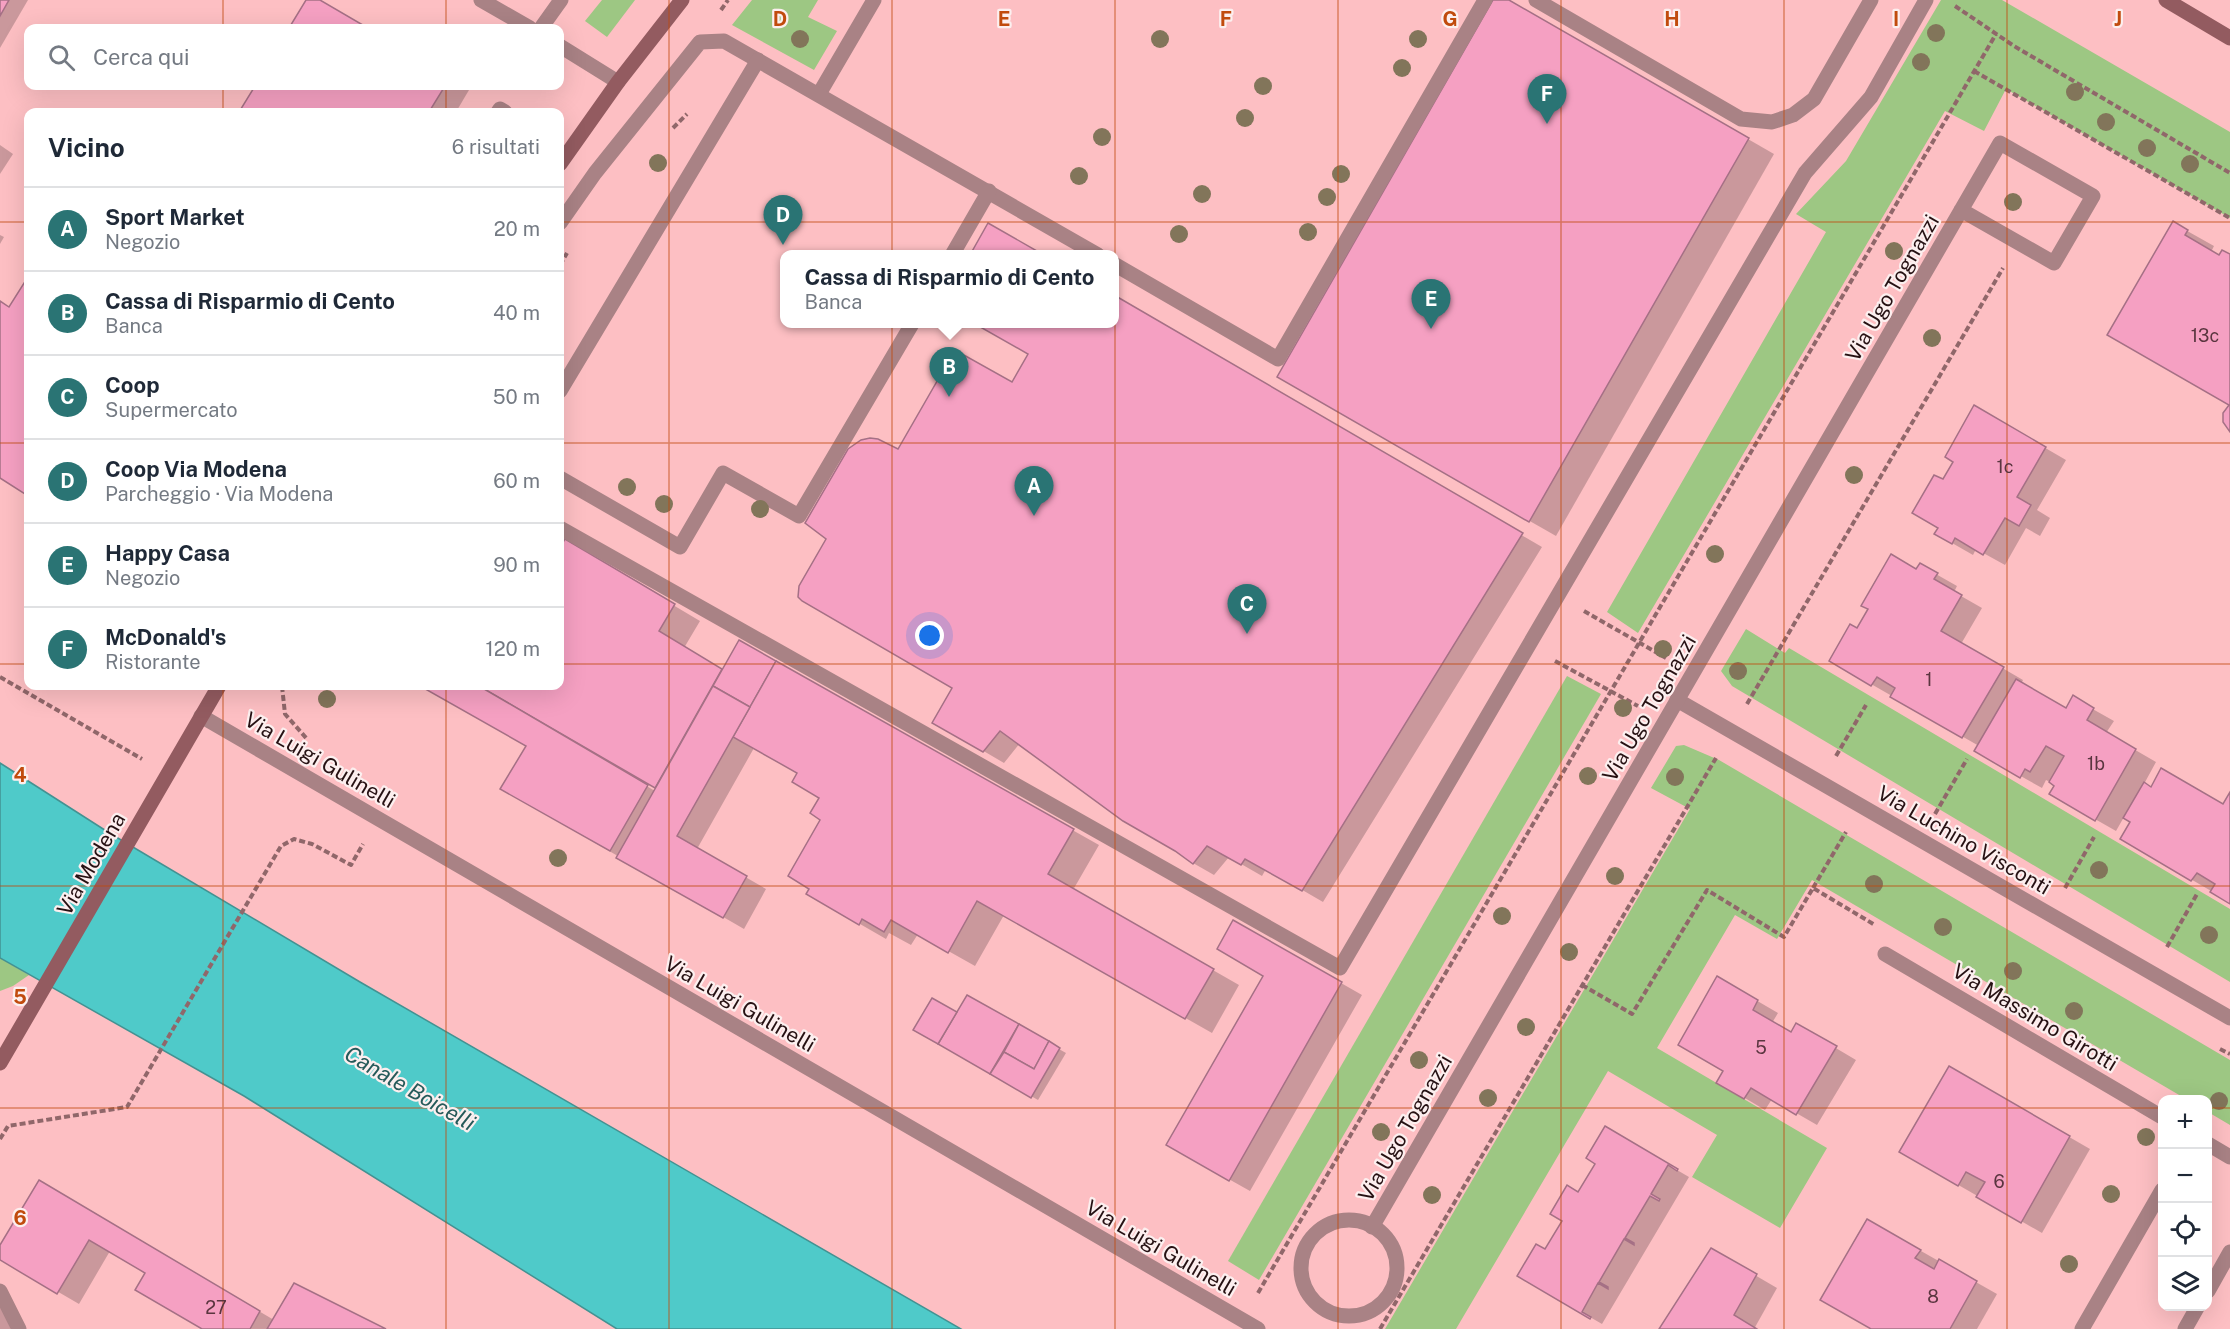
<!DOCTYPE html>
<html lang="it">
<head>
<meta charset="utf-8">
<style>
  body { margin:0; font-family:"Public Sans",sans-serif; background:#f6f6f7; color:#1f2937 }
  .controls { position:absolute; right:18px; bottom:18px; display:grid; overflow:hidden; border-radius:12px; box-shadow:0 6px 24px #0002 }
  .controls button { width:54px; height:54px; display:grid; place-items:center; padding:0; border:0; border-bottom:2px solid #e0e1e3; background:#fff; color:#1f2937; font:30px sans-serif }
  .you { position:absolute; left:930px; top:636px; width:21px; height:21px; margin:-15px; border:4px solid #fff; border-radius:50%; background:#1a73e8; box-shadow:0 0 0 9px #1a73e833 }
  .badge { display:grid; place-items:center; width:39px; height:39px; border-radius:50%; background:#2a7474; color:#fff; font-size:20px; font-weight:700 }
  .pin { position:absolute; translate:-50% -50px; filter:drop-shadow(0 2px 3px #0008) }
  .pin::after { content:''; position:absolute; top:32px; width:21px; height:18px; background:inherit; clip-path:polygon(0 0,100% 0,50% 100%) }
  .popup { position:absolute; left:780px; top:250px; width:339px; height:78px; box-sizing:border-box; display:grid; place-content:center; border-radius:12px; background:#fff; filter:drop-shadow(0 2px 4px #0005); font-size:20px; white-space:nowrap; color:#747a83 }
  .popup b { font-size:22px; color:#1f2937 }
  .popup::after { content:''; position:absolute; left:50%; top:100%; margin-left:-12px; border:12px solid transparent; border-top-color:#fff }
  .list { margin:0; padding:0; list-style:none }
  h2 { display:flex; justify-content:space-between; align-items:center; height:78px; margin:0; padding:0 24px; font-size:26px }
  h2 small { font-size:20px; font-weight:400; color:#747a83 }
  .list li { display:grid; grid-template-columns:39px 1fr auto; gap:18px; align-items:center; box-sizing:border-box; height:84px; padding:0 24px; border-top:2px solid #e0e1e3 }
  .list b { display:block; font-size:22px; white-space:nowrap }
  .list p { margin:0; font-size:20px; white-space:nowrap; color:#747a83 }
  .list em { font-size:20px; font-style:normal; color:#747a83 }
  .icon { flex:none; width:33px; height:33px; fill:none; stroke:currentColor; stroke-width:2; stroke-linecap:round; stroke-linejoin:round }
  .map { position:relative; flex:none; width:2230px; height:1329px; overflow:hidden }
  .search { position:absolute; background:#fff; box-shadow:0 6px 24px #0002; left:24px; top:24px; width:540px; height:66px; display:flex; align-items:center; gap:15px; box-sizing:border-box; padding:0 21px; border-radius:12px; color:#747a83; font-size:22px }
  .panel { position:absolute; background:#fff; box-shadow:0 6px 24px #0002; left:24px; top:108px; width:540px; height:582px; border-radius:12px }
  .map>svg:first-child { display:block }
</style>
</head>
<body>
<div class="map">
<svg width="2230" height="1329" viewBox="0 0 2230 1329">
  <rect width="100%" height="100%" fill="#fdbfc3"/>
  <g fill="#9dc783">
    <polygon points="602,0 635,0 607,37 585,21"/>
    <polygon points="752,0 818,0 808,17 837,31 814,70 732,25"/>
    <polygon points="1941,0 2002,0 2230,132 2230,218 2006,89 1984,131 1945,111 1638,633 1607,612 1826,232 1796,214 1846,161"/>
    <polygon points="1746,629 1785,653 1789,648 2230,909 2230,982 1732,686 1721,671"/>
    <polygon points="1567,676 1601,694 1259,1280 1228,1261"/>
    <polygon points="1684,745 1719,760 2230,1060 2230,1125 2208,1112 2208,1100 2186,1099 1812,880 1777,939 1735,915 1657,1048 1827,1148 1780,1228 1692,1177 1717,1135 1608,1071 1456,1329 1385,1329 1690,809 1651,788 1676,746"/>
    <polygon points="0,958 29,975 13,986 0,991"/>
  </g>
  <polygon fill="#4fcac9" stroke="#439292" stroke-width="1.5" points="0,763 111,834 360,982 961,1329 617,1329 244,1096 0,958"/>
  <g fill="#0003">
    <polygon points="0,0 28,0 0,48"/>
    <polygon points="307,0 317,0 365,28 290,28"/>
    <polygon points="1494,0 1506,0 1774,154 1556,536 1279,377"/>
    <polygon points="257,86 461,86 469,90 456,112 240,112"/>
    <polygon points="0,145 13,154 0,174"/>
    <polygon points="2173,223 2214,246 2211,252 2220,257 2230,256 2230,404"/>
    <polygon points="0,235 4,237 0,244"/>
    <polygon points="26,282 28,283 28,494 0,476 0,302 10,308"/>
    <polygon points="1114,298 1542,547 1323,902 1266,869 1262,876 1229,857 1214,875 1193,863 1020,743 1004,763 934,722 955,688 899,451 1013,384 1030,354 978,324 1114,324"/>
    <polygon points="1975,407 2066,460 2037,510 2050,518 2040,536 2026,528 2005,565 1976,549 1973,555 1952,543 1940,528 1943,481 1955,461"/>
    <polygon points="565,541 700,621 684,648 723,671 739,642 1099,845 1073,890 1239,985 1212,1033 1004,915 975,966 918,934 911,945 889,933 886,939 808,894 822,819 821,797 799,773 754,748 697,849 766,889 744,929 502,789 528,745 422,686 477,686 655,791 657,788 483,686 560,686 560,551"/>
    <polygon points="1920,565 1957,586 1954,592 1982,608 1961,644 2023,680 2021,684 2067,710 2073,698 2114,721 2106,733 2156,762 2144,784 2152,788 2223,806 2230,795 2230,902 2122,839 2132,821 2124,817 2116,831 2051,794 2056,785 2046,780 2042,788 1976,751 1979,746 1831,661 1858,630 1917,571"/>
    <polygon points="1234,922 1362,995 1250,1191 1168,1145 1265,975"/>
    <polygon points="1718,978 1778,1013 1772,1023 1791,1034 1797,1025 1856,1060 1817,1125 1772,1099 1765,1110 1718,1082 1725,1071"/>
    <polygon points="967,997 1066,1053 1038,1100 954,1052 957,1014"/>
    <polygon points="1950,1068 2090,1149 2042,1233 1901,1152"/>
    <polygon points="1605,1128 1689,1177 1602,1324 1519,1276 1545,1251 1597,1163"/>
    <polygon points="39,1182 274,1320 382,1329 205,1329 147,1272 110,1251 79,1304 0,1258 0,1248"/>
    <polygon points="1868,1221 1997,1294 1977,1329 1874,1329"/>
    <polygon points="1712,1250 1777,1288 1754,1329 1661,1329"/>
    <polygon points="0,1304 11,1329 0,1329"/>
  </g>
  <g fill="#f5a0c2" stroke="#a57085" stroke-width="1.5">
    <polygon points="0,0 9,0 0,16"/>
    <polygon points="306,0 320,0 368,28 289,28"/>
    <polygon points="1493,0 1509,0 1749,138 1529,522 1277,377"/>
    <polygon points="255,86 445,86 429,112 239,112"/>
    <polygon points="2173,221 2188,230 2185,235 2219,255 2222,250 2230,254 2230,432 2223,422 2223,413 2229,405 2107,335"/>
    <polygon points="988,223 1044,255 970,255"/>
    <polygon points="26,280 28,282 28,496 0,478 0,301 9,307"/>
    <polygon points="1114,295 1523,533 1302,891 1245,859 1241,865 1207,846 1193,864 1175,851 1123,821 1000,731 983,752 932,723 952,688 802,601 798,597 799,586 826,539 805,523 848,449 861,440 870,438 878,439 898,449 955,350 1012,382 1028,354 975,324 1114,324"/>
    <polygon points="1974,405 2046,447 2017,497 2031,505 2019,526 2005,518 1983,555 1955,538 1952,544 1934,534 1938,528 1912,513 1934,475 1943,479 1953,462 1945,457"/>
    <polygon points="565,539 675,604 659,631 722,669 655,788 479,686 560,686 560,548"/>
    <polygon points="1891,554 1916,569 1920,563 1938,573 1934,579 1962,595 1941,631 2004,667 1962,738 1890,697 1895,688 1877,677 1871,686 1829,661 1850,624 1857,628 1868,609 1861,606"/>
    <polygon points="739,640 776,661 750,707 713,686"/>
    <polygon points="776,661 1074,829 1048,874 1214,969 1185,1019 977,901 948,953 891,920 884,932 862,919 859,925 806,894 809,889 788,876 820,820 810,813 819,798 792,782 797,773 733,737"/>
    <polygon points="2016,679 2066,708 2073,695 2094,708 2087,720 2136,749 2095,821 2049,794 2054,786 2049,782 2064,756 2046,746 2030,772 2025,769 2020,778 1974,751"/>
    <polygon points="420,686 479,686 648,785 610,851 500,789 526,746"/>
    <polygon points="713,686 750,707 677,836 747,876 723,918 616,858"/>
    <polygon points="2161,768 2223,804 2230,792 2230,904 2210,892 2215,884 2197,873 2191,881 2120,839 2130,822 2123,818 2144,782 2151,787"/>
    <polygon points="1233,920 1342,982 1229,1181 1166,1145 1263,976 1217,949"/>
    <polygon points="1717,976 1758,1000 1753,1010 1791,1032 1796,1023 1837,1046 1796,1115 1751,1088 1744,1099 1716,1083 1723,1071 1678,1045"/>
    <polygon points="967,995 1019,1024 990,1074 938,1044"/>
    <polygon points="932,998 957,1012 938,1044 913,1030"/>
    <polygon points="1019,1024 1049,1041 1034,1069 1004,1052"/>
    <polygon points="1049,1041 1060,1048 1031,1098 990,1074 1004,1052 1034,1069"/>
    <polygon points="1949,1066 2070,1136 2021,1223 1976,1197 1985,1182 1966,1172 1958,1186 1899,1152"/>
    <polygon points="1605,1126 1678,1169 1677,1171 1668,1165 1651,1194 1660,1199 1659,1201 1650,1196 1625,1238 1634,1243 1634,1245 1624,1239 1599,1282 1608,1287 1608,1289 1598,1283 1582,1312 1591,1317 1590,1319 1517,1276 1536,1244 1545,1249 1562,1221 1550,1214 1567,1185 1578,1192 1595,1164 1586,1158"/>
    <polygon points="39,1180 260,1311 250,1329 202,1329 135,1290 145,1273 89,1240 57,1294 0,1260 0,1245"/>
    <polygon points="1867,1219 1921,1250 1915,1258 1934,1269 1939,1259 1977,1281 1950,1329 1871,1329 1820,1300"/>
    <polygon points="1711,1248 1757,1274 1734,1315 1757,1329 1659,1329"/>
    <polygon points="294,1283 386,1329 267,1329"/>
  </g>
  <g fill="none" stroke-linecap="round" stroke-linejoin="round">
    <g stroke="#90676a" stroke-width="4" stroke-dasharray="6 3" stroke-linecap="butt">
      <polyline points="1955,6 2014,46 2230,173"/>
      <polyline points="721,10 728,0"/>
      <polyline points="1974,71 2230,218"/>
      <polyline points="673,128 687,114"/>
      <polyline points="560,265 567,253"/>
      <polyline points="1584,611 1666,658"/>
      <polyline points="1555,661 1638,706"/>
      <polyline points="0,677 142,759"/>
      <polyline points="282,686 285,714 307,739"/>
      <polyline points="1747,704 2003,268"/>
      <polyline points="1836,756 1866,705"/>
      <polyline points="1935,814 1967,759"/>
      <polyline points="1813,888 1846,832"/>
      <polyline points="2065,888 2094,837"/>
      <polyline points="2167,947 2197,894"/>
      <polyline points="1582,985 1632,1014 1707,890 1784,937 1813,888 1875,925"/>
      <polyline points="2220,1049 2230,1054"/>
      <polyline points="0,1139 8,1126 127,1107 281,846 294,839 312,844 351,865 363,844"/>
      <polyline points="1258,1293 1996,34"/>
      <polyline points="1380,1329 1716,758"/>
    </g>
    <g stroke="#a98285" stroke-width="15">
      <polyline points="481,0 530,28"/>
      <polyline points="1536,0 1741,119 1772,122 1793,115 1814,99 1871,0"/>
      <polyline points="541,28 561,0"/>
      <polyline points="560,46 618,82"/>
      <polyline points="819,94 874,0"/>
      <polyline points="498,112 500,109 505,112"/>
      <polyline points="560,223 595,173 700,42 724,41 1098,255"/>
      <polyline points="952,255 989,191"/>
      <polyline points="1114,264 1278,359 1485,0"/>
      <polyline points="560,391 758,60"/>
      <polyline points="560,478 680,547 723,473 799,516 912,324"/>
      <polyline points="560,528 1340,968 1805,173 1871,97 1926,0"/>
    </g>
    <g stroke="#a98285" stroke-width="15">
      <polyline points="1677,700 2230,1018"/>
      <polyline points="201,716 1258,1329"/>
      <polyline points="1885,954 2162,1117"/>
      <polyline points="2208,1144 2230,1157"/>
      <circle cx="1349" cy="1268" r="48"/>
      <polyline points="1372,1227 2000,143 2093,196 2054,263 1961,210"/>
      <polyline points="0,1291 19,1329"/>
      <polyline points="2208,1291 2230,1252"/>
      <polyline points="2082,1329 2162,1190"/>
      <polyline points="2185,1329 2198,1306"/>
    </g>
    <g stroke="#935b60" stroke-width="15">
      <polyline points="2166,0 2230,38"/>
      <polyline points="560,164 618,82 682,0"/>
      <polyline points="0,1063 219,686"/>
    </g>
  </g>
  <g fill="#82755a">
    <circle cx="1936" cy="33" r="9"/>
    <circle cx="800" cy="39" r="9"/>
    <circle cx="1160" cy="39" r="9"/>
    <circle cx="1418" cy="39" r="9"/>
    <circle cx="1921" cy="62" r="9"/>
    <circle cx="1402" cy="68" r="9"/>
    <circle cx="1263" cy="86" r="9"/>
    <circle cx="2075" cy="92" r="9"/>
    <circle cx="1245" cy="118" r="9"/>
    <circle cx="2106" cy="122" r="9"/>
    <circle cx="1102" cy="137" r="9"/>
    <circle cx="2147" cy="148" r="9"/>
    <circle cx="658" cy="163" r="9"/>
    <circle cx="2190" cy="164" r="9"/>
    <circle cx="1341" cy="174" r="9"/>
    <circle cx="1079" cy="176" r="9"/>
    <circle cx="1202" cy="194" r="9"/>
    <circle cx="1327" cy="197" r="9"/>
    <circle cx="2013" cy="202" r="9"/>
    <circle cx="1308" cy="232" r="9"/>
    <circle cx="1179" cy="234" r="9"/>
    <circle cx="1894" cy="251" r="9"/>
    <circle cx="1932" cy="338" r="9"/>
    <circle cx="1854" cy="475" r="9"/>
    <circle cx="627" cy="487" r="9"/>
    <circle cx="664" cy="504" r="9"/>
    <circle cx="760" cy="509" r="9"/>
    <circle cx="1715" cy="554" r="9"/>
    <circle cx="1663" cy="649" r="9"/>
    <circle cx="1738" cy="671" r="9"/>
    <circle cx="327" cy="699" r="9"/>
    <circle cx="1623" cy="708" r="9"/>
    <circle cx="1588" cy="776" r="9"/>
    <circle cx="1675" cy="777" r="9"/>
    <circle cx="558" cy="858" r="9"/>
    <circle cx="2099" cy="870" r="9"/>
    <circle cx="1615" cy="876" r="9"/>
    <circle cx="1874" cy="884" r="9"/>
    <circle cx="1502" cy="916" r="9"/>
    <circle cx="1943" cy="927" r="9"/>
    <circle cx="2209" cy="935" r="9"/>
    <circle cx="1569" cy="952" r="9"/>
    <circle cx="2013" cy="971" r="9"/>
    <circle cx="2074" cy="1011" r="9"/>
    <circle cx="1526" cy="1027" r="9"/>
    <circle cx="1419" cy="1060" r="9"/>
    <circle cx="1488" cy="1098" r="9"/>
    <circle cx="2219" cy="1101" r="9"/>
    <circle cx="1381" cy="1132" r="9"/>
    <circle cx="2146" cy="1137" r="9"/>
    <circle cx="2111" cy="1194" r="9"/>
    <circle cx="1432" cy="1195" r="9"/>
    <circle cx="2069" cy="1264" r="9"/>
  </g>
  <path fill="none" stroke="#c14b0d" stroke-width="1.5" stroke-opacity="0.55" d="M223,0V28M446,0V28M669,0V1329M892,0V1329M1115,0V1329M1338,0V1329M1561,0V1329M1784,0V1329M2007,0V1329M223,86V112M446,86V112M0,222H28M560,222H2230M0,443H28M560,443H2230M0,664H28M560,664H2230M223,686V1329M446,686V1329M0,886H2230M0,1108H2162M2208,1108H2230"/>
  <g text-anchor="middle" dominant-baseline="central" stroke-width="4.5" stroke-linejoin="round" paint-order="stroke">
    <g font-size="18" fill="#5a353f">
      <text x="2205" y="335">13c</text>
      <text x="2005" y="466">1c</text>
      <text x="1929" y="679">1</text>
      <text x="2096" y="763">1b</text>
      <text x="1761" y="1047">5</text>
      <text x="1999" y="1181">6</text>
      <text x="1933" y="1296">8</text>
      <text x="216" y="1307">27</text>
    </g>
    <g font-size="21" fill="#261113" stroke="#fcefef">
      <text transform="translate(1892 288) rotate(-60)">Via Ugo Tognazzi</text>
      <text transform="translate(1649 708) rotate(-60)">Via Ugo Tognazzi</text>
      <text transform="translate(320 760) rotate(30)">Via Luigi Gulinelli</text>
      <text transform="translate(1964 840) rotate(30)">Via Luchino Visconti</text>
      <text transform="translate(91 864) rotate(-60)">Via Modena</text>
      <text transform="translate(740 1004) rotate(30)">Via Luigi Gulinelli</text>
      <text transform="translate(2035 1017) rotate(31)">Via Massimo Girotti</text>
      <text transform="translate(1405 1128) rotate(-60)">Via Ugo Tognazzi</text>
      <text transform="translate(1161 1248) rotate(30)">Via Luigi Gulinelli</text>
    </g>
    <g font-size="22" font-style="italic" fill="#265a5a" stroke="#fcefef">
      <text transform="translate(410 1088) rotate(30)">Canale Boicelli</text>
    </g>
  </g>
  <g font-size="20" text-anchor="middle" font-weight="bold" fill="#c14b0d" stroke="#fcefef" stroke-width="4.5" stroke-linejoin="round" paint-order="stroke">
    <text x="780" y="26">D</text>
    <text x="1004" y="26">E</text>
    <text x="1226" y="26">F</text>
    <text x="1450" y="26">G</text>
    <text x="1672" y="26">H</text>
    <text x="1896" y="26">I</text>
    <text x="2118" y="26">J</text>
    <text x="20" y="782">4</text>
    <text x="20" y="1004">5</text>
    <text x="20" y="1225">6</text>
  </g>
</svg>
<div class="controls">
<button>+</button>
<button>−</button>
<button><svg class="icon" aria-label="locate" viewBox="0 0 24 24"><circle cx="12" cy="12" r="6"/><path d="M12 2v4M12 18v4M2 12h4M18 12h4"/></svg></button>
<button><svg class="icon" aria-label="layers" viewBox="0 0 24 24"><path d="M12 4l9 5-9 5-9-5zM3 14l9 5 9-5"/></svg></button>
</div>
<div class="you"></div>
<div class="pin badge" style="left:1034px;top:516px">A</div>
<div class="pin badge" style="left:949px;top:397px">B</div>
<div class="popup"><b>Cassa di Risparmio di Cento</b>Banca</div>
<div class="pin badge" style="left:1247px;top:634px">C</div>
<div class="pin badge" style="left:783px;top:245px">D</div>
<div class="pin badge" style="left:1431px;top:329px">E</div>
<div class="pin badge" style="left:1547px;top:124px">F</div>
<div class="search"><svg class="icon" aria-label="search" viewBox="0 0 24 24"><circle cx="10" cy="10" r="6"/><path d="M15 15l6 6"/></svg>Cerca qui</div>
<section class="panel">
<h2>Vicino<small>6 risultati</small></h2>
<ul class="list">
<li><span class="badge">A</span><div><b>Sport Market</b><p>Negozio</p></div><em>20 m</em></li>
<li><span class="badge">B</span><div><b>Cassa di Risparmio di Cento</b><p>Banca</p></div><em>40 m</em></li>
<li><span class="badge">C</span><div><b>Coop</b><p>Supermercato</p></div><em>50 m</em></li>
<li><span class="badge">D</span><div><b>Coop Via Modena</b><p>Parcheggio · Via Modena</p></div><em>60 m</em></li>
<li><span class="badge">E</span><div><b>Happy Casa</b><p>Negozio</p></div><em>90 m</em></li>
<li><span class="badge">F</span><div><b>McDonald's</b><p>Ristorante</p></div><em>120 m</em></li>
</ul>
</section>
</div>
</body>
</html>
